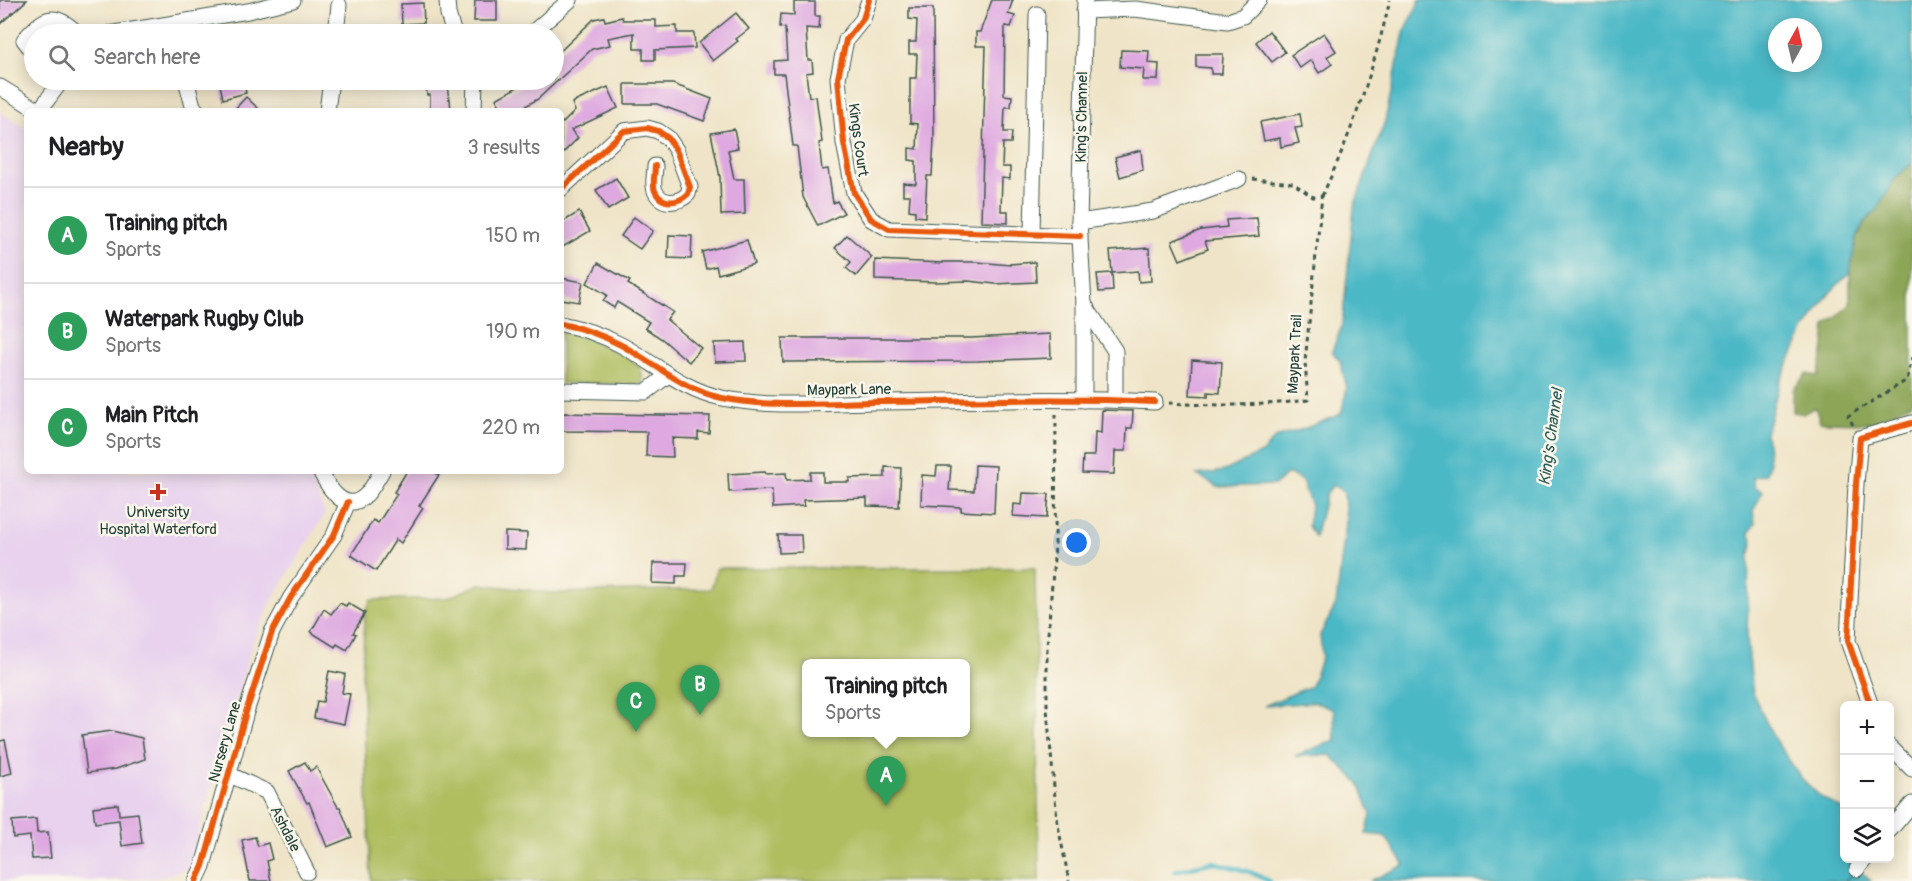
<!DOCTYPE html>
<html lang="en">
<head>
<meta charset="utf-8">
<style>
  body { margin:0; font-family:Pangolin,sans-serif; background:#f2f2f2; color:#202124 }
  .controls { position:absolute; right:18px; bottom:18px; display:grid; overflow:hidden; border-radius:9px; box-shadow:0 3px 15px #0003 }
  .controls button { width:54px; height:54px; display:grid; place-items:center; padding:0; border:0; border-bottom:2px solid #e0e0e0; background:#fff; color:#202124; font:30px sans-serif }
  .compass { position:absolute; left:1768px; top:18px; width:54px; height:54px; border-radius:50%; background:#fff; box-shadow:0 3px 15px #0003; rotate:8deg }
  .you { position:absolute; left:1077px; top:543px; width:21px; height:21px; margin:-15px; border:4px solid #fff; border-radius:50%; background:#1a73e8; box-shadow:0 0 0 9px #1a73e833 }
  .badge { display:grid; place-items:center; width:39px; height:39px; border-radius:50%; background:#111827; color:#fff; font-size:20px; font-weight:700 }
  .pin { position:absolute; translate:-50% -50px; filter:drop-shadow(0 2px 3px #0008) }
  .pin::after { content:''; position:absolute; top:32px; width:21px; height:18px; background:inherit; clip-path:polygon(0 0,100% 0,50% 100%) }
  .popup { position:absolute; left:802px; top:659px; width:168px; height:78px; box-sizing:border-box; display:grid; place-content:center; border-radius:9px; background:#fff; filter:drop-shadow(0 2px 4px #0005); font-size:20px; white-space:nowrap; color:#757577 }
  .popup b { font-size:22px; color:#202124 }
  .popup::after { content:''; position:absolute; left:50%; top:100%; margin-left:-12px; border:12px solid transparent; border-top-color:#fff }
  .list { margin:0; padding:0; list-style:none }
  h2 { display:flex; justify-content:space-between; align-items:center; height:78px; margin:0; padding:0 24px; font-size:26px }
  h2 small { font-size:20px; font-weight:400; color:#757577 }
  .list li { display:grid; grid-template-columns:39px 1fr auto; gap:18px; align-items:center; box-sizing:border-box; height:96px; padding:0 24px; border-top:2px solid #e0e0e0 }
  .list b { display:block; font-size:22px; white-space:nowrap }
  .list p { margin:0; font-size:20px; white-space:nowrap; color:#757577 }
  .list em { font-size:20px; font-style:normal; color:#757577 }
  .icon { flex:none; width:33px; height:33px; fill:none; stroke:currentColor; stroke-width:2; stroke-linecap:round; stroke-linejoin:round }
  .map { position:relative; flex:none; width:1912px; height:881px; overflow:hidden }
  .search { position:absolute; background:#fff; box-shadow:0 3px 15px #0003; left:24px; top:24px; width:540px; height:66px; display:flex; align-items:center; gap:15px; box-sizing:border-box; padding:0 21px; border-radius:33px; color:#757577; font-size:22px }
  .panel { position:absolute; background:#fff; box-shadow:0 3px 15px #0003; left:24px; top:108px; width:540px; height:366px; border-radius:9px }
  .map>svg:first-child { display:block }
</style>
</head>
<body>
<div class="map">
<svg width="1912" height="881" viewBox="0 0 1912 881">
  <rect width="100%" height="100%" fill="#fbf7ec"/>
  <filter id="ink" filterUnits="userSpaceOnUse"><feTurbulence type="fractalNoise" baseFrequency=".0167" numOctaves="2"/><feDisplacementMap in="SourceGraphic" scale="12" xChannelSelector="R" yChannelSelector="G"/><feConvolveMatrix kernelMatrix="1 2 1 2 8 2 1 2 1" color-interpolation-filters="sRGB"/></filter>
  <filter id="wash" filterUnits="userSpaceOnUse"><feTurbulence type="fractalNoise" baseFrequency=".008" numOctaves="4" result="noise"/><feDisplacementMap in="SourceGraphic" scale="24" xChannelSelector="R" yChannelSelector="G"/><feGaussianBlur stdDeviation="1.35" result="paint"/><feColorMatrix in="noise" values="0 0 0 0 0 0 0 0 0 0 0 0 0 0 0 0 0 1.4 0 .05"/><feComposite in="paint" operator="in"/></filter>
  <g filter="url(#wash)">
    <rect width="100%" height="100%" fill="#efe4c7"/>
    <polygon fill="#e8d2ee" points="0,112 27,129 27,471 307,471 325,514 271,602 252,644 188,869 159,878 87,881 0,881"/>
    <g fill="#b0be61" stroke="#687e4a" stroke-width="1.5" fill-rule="evenodd">
      <path d="M561,332C577,334 635,356 641,370C643,374 642,381 642,384L561,383Z"/>
      <path d="M717,568H1035L1039,881H371L362,674L365,613L371,600L447,598L480,584L551,593L711,589ZM806,664H966V732H806Z"/>
    </g>
    <polygon fill="#8ca557" stroke="#567146" stroke-width="1.5" points="1912,163 1912,403 1872,423 1820,422 1815,407 1803,414 1793,412 1793,390 1806,374 1818,376 1823,354 1826,325 1850,305 1850,272 1856,239 1866,222 1877,210 1894,180"/>
    <path fill="#4bb8c6" stroke="#357a7d" stroke-width="1.5" fill-rule="evenodd" d="M1420,0H1912V163L1894,180L1877,210L1865,222L1856,239L1850,272L1826,297L1804,331L1780,381L1766,433L1769,463L1766,474L1753,477L1755,487L1763,491L1753,511L1755,523L1749,533L1753,540L1749,557L1747,638L1753,694L1775,740L1802,779L1822,798L1844,810V858L1848,859L1847,860L1871,881H1370L1405,865L1385,836L1366,834L1371,815L1359,783L1330,755L1295,756L1335,740L1334,710L1315,702L1264,706L1311,686L1322,657L1320,635L1336,605L1346,522L1344,492L1333,485L1326,494L1315,537L1308,526L1311,506L1302,481L1288,473L1275,485L1218,487L1197,475L1225,471L1263,452L1275,438L1306,428L1341,414L1347,388L1340,361L1332,351L1342,326L1354,207L1385,121L1404,33ZM1777,27H1813V63H1777Z"/>
    <g fill="none" stroke-linecap="round" stroke-linejoin="round">
      <polyline stroke="#4bb8c6" stroke-width="4.5" points="1175,871 1213,862 1250,872 1269,881"/>
      <polyline stroke="#2a5c58" stroke-width="1.5" stroke-dasharray="8 6" stroke-linecap="butt" points="1845,881 1853,873"/>
    </g>
    <g id="blocks">
      <g fill="#dea9e0">
        <polygon points="0,0 27,0 0,24"/>
        <polygon points="475,0 497,0 497,21 474,21"/>
        <polygon points="992,0 1013,0 1008,14 1015,16 1011,27 1005,26 1004,95 1012,96 1011,107 1005,107 1004,132 1012,132 1011,143 1003,143 1002,167 1010,167 1010,179 1002,178 1001,211 1008,211 1008,223 981,222 986,46 976,46 976,32 980,32"/>
        <polygon points="794,2 815,2 815,16 820,16 819,29 806,28 808,60 812,60 813,72 806,73 809,97 816,96 822,142 819,143 822,170 828,169 833,203 837,201 844,213 818,226 803,197 797,146 793,146 784,74 774,74 774,61 787,60 785,28 780,27 781,14 794,15"/>
        <polygon points="423,3 424,23 402,24 401,4"/>
        <polygon points="909,8 933,8 934,139 932,176 927,176 925,217 915,216 915,211 909,210 910,195 903,195 903,183 916,184 916,161 909,160 909,148 917,149 918,124 910,123 910,78 916,78 917,54 909,54 909,42 916,42 917,20 909,19"/>
        <polygon points="736,13 749,29 736,39 738,41 713,61 699,43"/>
        <polygon points="604,17 605,21 622,17 623,20 656,20 656,27 677,26 677,33 694,33 695,48 655,50 655,60 643,60 643,49 634,49 634,33 608,38 610,45 592,49 538,99 517,111 503,111 496,99 530,80 554,80 554,57 594,19"/>
        <polygon points="1269,31 1285,52 1272,62 1256,42"/>
        <polygon points="1324,33 1336,51 1327,57 1332,64 1319,73 1311,60 1300,68 1291,55"/>
        <polygon points="1121,50 1149,51 1148,63 1159,64 1158,80 1143,80 1144,69 1120,67"/>
        <polygon points="1196,54 1223,54 1222,74 1211,74 1211,68 1196,67"/>
        <polygon points="219,80 243,80 246,93 223,99"/>
        <polygon points="425,80 446,80 449,99 450,99 451,111 430,111 430,95 427,95"/>
        <polygon points="625,84 673,84 712,99 704,121 657,104 625,104"/>
        <polygon points="608,87 618,108 571,130 578,138 561,155 561,121 563,123 575,111 572,103"/>
        <polygon points="246,97 261,111 233,111"/>
        <polygon points="1300,114 1302,127 1295,128 1299,143 1281,147 1280,138 1264,141 1260,122"/>
        <polygon points="734,129 738,148 728,150 734,179 744,179 745,214 721,215 720,177 711,133"/>
        <polygon points="1141,150 1143,170 1120,177 1115,157"/>
        <polygon points="616,178 628,198 608,210 596,190"/>
        <polygon points="579,212 590,231 561,248 561,223"/>
        <polygon points="634,217 653,231 640,249 621,236"/>
        <polygon points="1257,218 1259,236 1205,241 1208,249 1180,260 1173,244 1172,241 1201,230 1227,227 1226,220"/>
        <polygon points="669,235 692,236 691,259 668,258"/>
        <polygon points="847,235 872,257 856,276 846,268 851,262 835,248"/>
        <polygon points="747,240 754,264 718,274 716,266 706,269 702,252"/>
        <polygon points="1149,248 1151,281 1139,282 1138,271 1112,273 1110,251"/>
        <polygon points="875,260 943,263 943,262 977,262 1010,265 1010,264 1035,262 1036,282 995,284 968,281 936,282 875,280"/>
        <polygon points="598,263 630,281 628,284 673,312 667,320 701,348 689,362 662,339 645,328 649,322 617,302 614,308 603,301 607,295 587,283"/>
        <polygon points="1112,273 1113,291 1099,292 1097,274"/>
        <polygon points="561,278 583,282 579,302 561,299"/>
        <polygon points="1050,334 1051,358 978,361 783,362 782,338 971,338"/>
        <polygon points="745,342 746,361 715,362 714,343"/>
        <polygon points="1192,360 1222,362 1220,393 1208,392 1208,396 1190,395"/>
        <polygon points="1102,410 1133,411 1132,428 1127,428 1126,451 1115,451 1114,474 1082,473 1083,456 1094,456 1095,432 1101,433"/>
        <polygon points="561,413 710,416 709,433 698,432 698,439 672,438 673,457 646,456 647,432 561,431"/>
        <polygon points="975,465 996,466 994,513 961,511 961,507 921,505 922,475 936,476 937,466 951,466 949,490 974,491"/>
        <polygon points="885,467 901,468 899,507 867,506 867,498 803,500 804,506 773,508 772,490 729,492 728,474 765,472 766,474 786,473 787,480 810,479 810,472 823,472 823,482 849,482 849,478 885,477"/>
        <polygon points="407,471 432,471 439,475 419,506 423,508 401,543 396,539 376,571 351,555 373,520 378,523 397,494 394,492"/>
        <polygon points="1023,493 1049,494 1047,518 1013,516 1014,504 1022,505"/>
        <polygon points="505,532 527,533 526,550 505,549"/>
        <polygon points="778,535 801,535 802,552 779,553"/>
        <polygon points="653,563 687,563 686,576 676,576 676,584 652,583"/>
        <polygon points="340,603 346,606 348,603 365,613 353,633 356,634 347,650 337,644 335,647 311,632 324,609 331,614"/>
        <polygon points="329,671 345,674 342,693 350,694 344,724 314,718 317,701 323,702"/>
        <polygon points="112,731 142,738 145,759 116,769 87,773 82,735"/>
        <polygon points="5,740 12,773 0,776 0,741"/>
        <polygon points="305,762 310,771 316,767 338,807 340,807 352,837 327,847 309,802 307,803 289,771"/>
        <polygon points="118,804 119,815 138,813 142,843 122,846 119,820 95,823 93,807"/>
        <polygon points="36,819 37,833 48,832 51,858 32,859 30,836 13,838 12,821"/>
        <polygon points="255,837 258,846 268,843 272,859 267,861 271,881 250,881 242,840"/>
      </g>
    </g>
  </g>
  <g filter="url(#ink)">
    <use href="#blocks" fill-opacity="0" stroke="#3e564a" stroke-width="1.5"/>
    <g fill="none" stroke-linecap="round" stroke-linejoin="round">
      <g stroke="#3e564a" stroke-width="17">
        <g id="minor">
          <polyline points="447,0 448,14 454,34"/>
          <polyline points="869,0 863,19 846,40 838,78 844,143 854,193 871,219 889,229 1080,236"/>
          <polyline points="1084,11 1135,9 1228,21 1243,16 1259,0"/>
          <polyline points="108,34 248,11 293,0"/>
          <polyline points="336,34 339,5"/>
          <polyline points="531,34 570,0"/>
          <path d="M34,53L24,40C44,17 54,10 78,34"/>
          <polyline points="186,80 193,106 197,111"/>
          <polyline points="0,87 39,111"/>
          <polyline points="39,111 62,80"/>
          <polyline points="327,111 331,80"/>
          <polyline points="474,111 475,80"/>
          <path d="M561,189L624,131L647,128L658,131L668,138L676,150L690,187L688,194C679,203 662,206 655,191C652,184 655,173 655,166"/>
          <polyline points="1079,222 1153,211 1239,179"/>
          <polyline points="1032,234 1037,14"/>
          <polyline points="1084,304 1115,351 1115,400"/>
          <path d="M561,324C582,328 602,335 621,345C655,363 683,390 722,398C770,408 823,403 872,402C966,401 1061,397 1155,402"/>
          <polyline points="561,390 646,392 668,375"/>
          <polyline points="1084,400 1084,304 1079,222 1085,0"/>
          <path d="M320,471C328,487 345,516 366,495C372,489 377,479 382,471"/>
          <polyline points="1871,706 1848,641 1856,484 1860,438 1912,423"/>
          <polyline points="1890,747 1912,769"/>
          <polyline points="228,774 267,792 307,872"/>
          <polyline points="1890,830 1912,804"/>
          <polyline points="1857,869 1866,858"/>
          <polyline points="196,881 203,866 246,712 272,632 291,597 334,535 348,502"/>
        </g>
      </g>
      <g stroke="#3e564a" stroke-width="3" stroke-dasharray="4.5 4.5" stroke-linecap="butt">
        <path d="M1322,196C1352,133 1374,68 1390,0"/>
        <path d="M1169,403C1215,406 1262,406 1308,400L1305,362L1322,196L1313,197L1293,183L1253,179"/>
        <polyline points="1056,414 1055,546 1047,647 1047,709 1057,820 1069,881"/>
        <polyline points="1853,425 1848,416 1907,380 1912,357"/>
      </g>
      <use href="#minor" stroke="#fff" stroke-width="15"/>
      <g stroke="#fbf7ec" stroke-width="10">
        <g id="cycleway">
          <polyline points="869,0 863,19 846,40 838,78 844,143 854,193 871,219 889,229 1080,236"/>
          <path d="M561,189L624,131L647,128L658,131L668,138L676,150L690,187L688,194C679,203 662,206 655,191C652,184 655,173 655,166"/>
          <path d="M561,324C582,328 602,335 621,345C655,363 683,390 722,398C770,408 823,403 872,402C966,401 1061,397 1155,402"/>
          <polyline points="1871,706 1848,641 1856,484 1860,438 1912,423"/>
          <polyline points="196,881 203,866 246,712 272,632 291,597 334,535 348,502"/>
        </g>
      </g>
      <use href="#cycleway" stroke="#e8590c" stroke-width="6"/>
    </g>
  </g>
  <path fill="#c8321e" stroke="#fbf7ec" stroke-width="2" d="M155 483h6v6h6v6h-6v6h-6v-6h-6v-6h6z"/>
  <g text-anchor="middle" dominant-baseline="central" stroke-width="5" stroke-linejoin="round" paint-order="stroke">
    <g font-size="15" fill="#1f3d34" stroke="#fbf7ec">
      <text transform="translate(1082 117) rotate(-89)">King's Channel</text>
      <text transform="translate(858 140) rotate(82)">Kings Court</text>
      <text transform="translate(1295 354) rotate(-87)">Maypark Trail</text>
      <text transform="translate(849 390) rotate(-1)">Maypark Lane</text>
      <text transform="translate(225 742) rotate(-74)">Nursery Lane</text>
      <text transform="translate(285 829) rotate(63)">Ashdale</text>
    </g>
    <g font-size="15" fill="#1f3d34" stroke="#fbf7ec">
      <text x="158" y="512">University<tspan x="158" dy="17">Hospital Waterford</tspan></text>
    </g>
    <g font-size="16" font-style="italic" fill="#2a5c58" stroke="#fbf7ec">
      <text transform="translate(1551 437) rotate(-82)">King's Channel</text>
    </g>
  </g>
</svg>
<div class="controls">
<button>+</button>
<button>−</button>
<button><svg class="icon" aria-label="layers" viewBox="0 0 24 24"><path d="M12 4l9 5-9 5-9-5zM3 14l9 5 9-5"/></svg></button>
</div>
<svg class="compass" viewBox="-18 -18 36 36"><path d="M0-13l5 13h-10z" fill="#e53935"/><path d="M0 13l5-13h-10z" fill="#757577"/></svg>
<div class="you"></div>
<div class="pin badge" style="left:886px;top:806px;background:#2e9e5b">A</div>
<div class="popup"><b>Training pitch</b>Sports</div>
<div class="pin badge" style="left:700px;top:715px;background:#2e9e5b">B</div>
<div class="pin badge" style="left:636px;top:732px;background:#2e9e5b">C</div>
<div class="search"><svg class="icon" aria-label="search" viewBox="0 0 24 24"><circle cx="10" cy="10" r="6"/><path d="M15 15l6 6"/></svg>Search here</div>
<section class="panel">
<h2>Nearby<small>3 results</small></h2>
<ul class="list">
<li><span class="badge" style="background:#2e9e5b">A</span><div><b>Training pitch</b><p>Sports</p></div><em>150 m</em></li>
<li><span class="badge" style="background:#2e9e5b">B</span><div><b>Waterpark Rugby Club</b><p>Sports</p></div><em>190 m</em></li>
<li><span class="badge" style="background:#2e9e5b">C</span><div><b>Main Pitch</b><p>Sports</p></div><em>220 m</em></li>
</ul>
</section>
</div>
</body>
</html>
